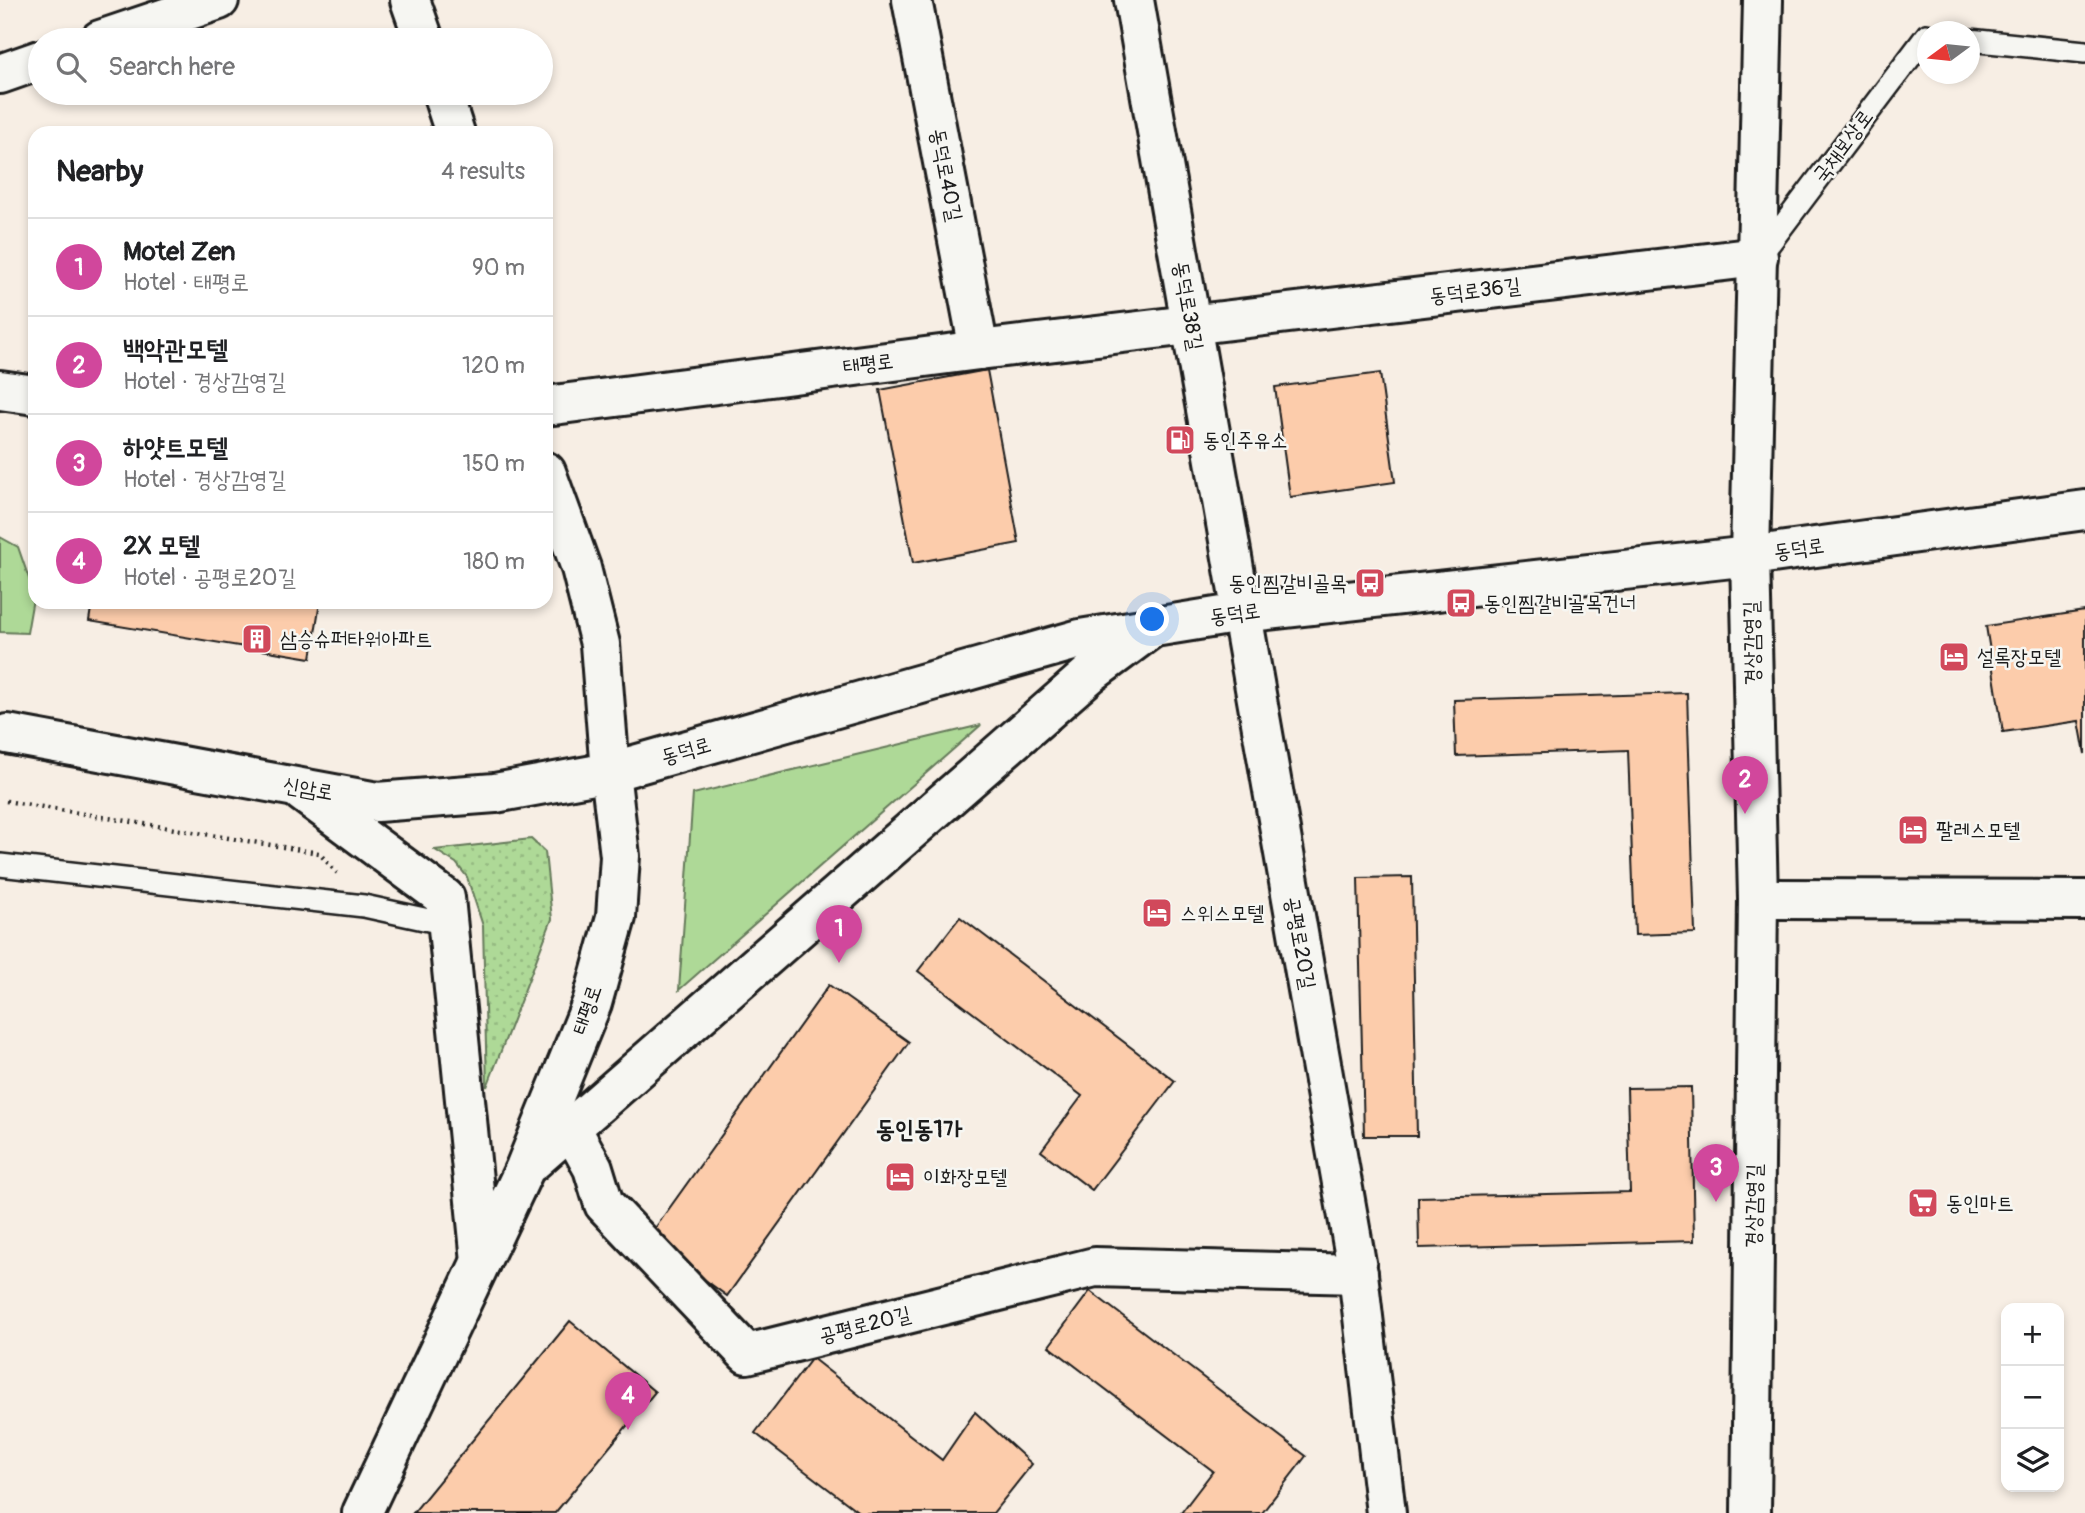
<!DOCTYPE html>
<html lang="en">
<head>
<meta charset="utf-8">
<style>
  body { margin:0; font-family:Pangolin,"Poor Story",sans-serif; background:#f6f6f6; color:#202124 }
  .controls { position:absolute; right:21px; bottom:21px; display:grid; overflow:hidden; border-radius:14px; box-shadow:0 4px 10px #0003 }
  .controls button { width:63px; height:63px; display:grid; place-items:center; padding:0; border:0; border-bottom:2px solid #e0e0e0; background:#fff; color:#202124; font:35px sans-serif }
  .compass { position:absolute; left:1917px; top:21px; width:63px; height:63px; border-radius:50%; background:#fff; box-shadow:0 4px 10px #0003; rotate:255deg }
  .you { position:absolute; left:1153px; top:620px; width:24px; height:24px; margin:-18px; border:5px solid #fff; border-radius:50%; background:#1a73e8; box-shadow:0 0 0 10px #1a73e833 }
  .badge { display:grid; place-items:center; width:46px; height:46px; border-radius:50%; background:#d1495b; color:#fff; font-size:23px; font-weight:700 }
  .pin { position:absolute; translate:-50% -58px; filter:drop-shadow(0 2px 4px #0008) }
  .pin::after { content:''; position:absolute; top:37px; width:24px; height:21px; background:inherit; clip-path:polygon(0 0,100% 0,50% 100%) }
  .list { margin:0; padding:0; list-style:none }
  h2 { display:flex; justify-content:space-between; align-items:center; height:91px; margin:0; padding:0 28px; font-size:30px }
  h2 small { font-size:23px; font-weight:400; color:#757577 }
  .list li { display:grid; grid-template-columns:46px 1fr auto; gap:21px; align-items:center; box-sizing:border-box; height:98px; padding:0 28px; border-top:2px solid #e0e0e0 }
  .list b { display:block; font-size:26px; white-space:nowrap }
  .list p { margin:0; font-size:23px; white-space:nowrap; color:#757577 }
  .list em { font-size:23px; font-style:normal; color:#757577 }
  .icon { flex:none; width:38px; height:38px; fill:none; stroke:currentColor; stroke-width:2; stroke-linecap:round; stroke-linejoin:round }
  .map { position:relative; flex:none; width:2085px; height:1513px; overflow:hidden }
  .search { position:absolute; background:#fff; box-shadow:0 4px 10px #0003; left:28px; top:28px; width:525px; height:77px; display:flex; align-items:center; gap:18px; box-sizing:border-box; padding:0 24px; border-radius:38px; color:#757577; font-size:26px }
  .panel { position:absolute; background:#fff; box-shadow:0 4px 10px #0003; left:28px; top:126px; width:525px; height:483px; border-radius:21px }
  .map>svg:first-child { display:block }
</style>
</head>
<body>
<div class="map">
<svg width="2085" height="1513" viewBox="0 0 2085 1513">
  <defs>
    <pattern id="garden-dots" width="8" height="8" patternUnits="userSpaceOnUse" patternTransform="scale(1.75)"><rect width="8" height="8" fill="#aed997"/><path d="M2 2h.1M6 6h.1" fill="none" stroke="#95ba82" stroke-width="1.8" stroke-linecap="round"/></pattern>
  </defs>
  <rect width="100%" height="100%" fill="#f7eee4"/>
  <filter id="ink" filterUnits="userSpaceOnUse"><feTurbulence type="fractalNoise" baseFrequency=".0143" numOctaves="2"/><feDisplacementMap in="SourceGraphic" scale="14" xChannelSelector="R" yChannelSelector="G"/><feConvolveMatrix kernelMatrix="1 2 1 2 8 2 1 2 1" color-interpolation-filters="sRGB"/></filter>
  <g filter="url(#ink)">
    <g fill="#aed997" stroke="#657a5a" stroke-width="2">
      <polygon points="0,537 18,547 34,593 27,633 0,632"/>
      <polygon points="981,725 679,990 693,794"/>
    </g>
    <polygon fill="url(#garden-dots)" stroke="#657a5a" stroke-width="2" points="531,839 545,852 552,919 487,1087 483,926 467,877 456,863 435,850"/>
    <g fill="#fcccab" stroke="#1c1c1c" stroke-width="2">
      <polygon points="987,370 1019,543 913,563 880,390"/>
      <polygon points="1380,373 1395,482 1290,497 1275,387"/>
      <polygon points="92,602 320,602 311,658 89,621"/>
      <polygon points="2085,611 2085,754 2079,721 2003,732 1986,626"/>
      <polygon points="1687,693 1695,933 1635,935 1628,750 1456,756 1454,700"/>
      <polygon points="1412,877 1417,1136 1364,1136 1358,878"/>
      <polygon points="960,917 1175,1081 1092,1190 1041,1151 1082,1096 918,971"/>
      <polygon points="829,985 909,1042 727,1296 648,1238"/>
      <polygon points="1691,1087 1694,1241 1419,1248 1418,1197 1630,1192 1627,1088"/>
      <polygon points="1090,1291 1306,1456 1262,1513 1181,1513 1213,1471 1049,1346"/>
      <polygon points="570,1321 655,1392 555,1513 413,1513"/>
      <polygon points="812,1358 942,1460 975,1412 1032,1464 993,1513 860,1513 755,1433"/>
    </g>
    <g fill="none" stroke-linecap="round" stroke-linejoin="round">
      <g stroke="#1c1c1c" stroke-width="26">
        <g id="service">
          <polyline points="1969,40 2085,52"/>
          <polyline points="1760,256 1927,35"/>
          <polyline points="0,865 364,906 447,924"/>
        </g>
      </g>
      <g stroke="#1c1c1c" stroke-width="44">
        <g id="minor">
          <polyline points="912,0 979,350"/>
          <polyline points="1134,0 1358,1274 1386,1513"/>
          <polyline points="100,40 219,0"/>
          <polyline points="0,74 40,60"/>
          <polyline points="0,390 35,395"/>
          <polyline points="546,406 979,350 1758,257"/>
          <polyline points="1758,899 2085,900"/>
          <polyline points="571,1128 593,1168 604,1204 747,1354 1095,1267 1358,1274"/>
        </g>
      </g>
      <g stroke="#1c1c1c" stroke-width="44">
        <polyline id="tertiary" points="1751,1513 1758,899 1750,556 1763,0"/>
      </g>
      <g stroke="#1c1c1c" stroke-width="44">
        <g id="secondary">
          <polyline points="410,0 424,40"/>
          <polyline points="442,93 455,133"/>
          <polyline points="7,734 377,802 495,793 610,772 1080,639 1241,613 1750,556 2085,510"/>
          <polyline points="302,792 445,898 481,1261"/>
          <polyline points="532,1162 1091,673 1149,630"/>
          <polyline points="362,1513 525,1168 592,1003 616,917 620,856 610,772 600,644 581,568 546,472"/>
        </g>
      </g>
      <polyline stroke="#1c1c1c" stroke-width="4.5" stroke-dasharray="2 5" stroke-linecap="butt" points="6,801 319,853 337,873"/>
      <use href="#service" stroke="#f6f6f2" stroke-width="21"/>
      <use href="#minor" stroke="#f6f6f2" stroke-width="38"/>
      <use href="#tertiary" stroke="#f6f6f2" stroke-width="38"/>
      <use href="#secondary" stroke="#f6f6f2" stroke-width="38"/>
    </g>
  </g>
  <defs>
    <g id="fuel-square" transform="scale(1.575)"><rect x="-9" y="-9" width="18" height="18" rx="4" fill="#d1495b" stroke="#f6f6f2"/><path d="M-5.5-6h7V0h2V4h1.3V-2.5L3-4.5l.8-.8L6-3V5H2.5V1h-1V6h-7ZM-4.2-4.7v3.2H.2V-4.7Z" fill="#fff"/></g>
    <g id="bus-square" transform="scale(1.575)"><rect x="-9" y="-9" width="18" height="18" rx="4" fill="#d1495b" stroke="#f6f6f2"/><path d="M-5-6H5V4H4V6H2V4H-2V6H-4V4H-5ZM-3.5-4V0h7V-4ZM-3.5 1.2v1.5H-2V1.2ZM2 1.2v1.5H3.5V1.2Z" fill="#fff"/></g>
    <g id="building-square" transform="scale(1.575)"><rect x="-9" y="-9" width="18" height="18" rx="4" fill="#d1495b" stroke="#f6f6f2"/><path d="M-4-6H4V6H1V3H-1V6H-4ZM-2.5-4.3h1.7v1.8h-1.7ZM.8-4.3h1.7v1.8H.8ZM-2.5-1h1.7V.8h-1.7ZM.8-1h1.7V.8H.8Z" fill="#fff"/></g>
    <g id="hotel-square" transform="scale(1.575)"><rect x="-9" y="-9" width="18" height="18" rx="4" fill="#d1495b" stroke="#f6f6f2"/><path d="M-6-4.5h1.5V1H6V5H4.5V3h-9V5H-6ZM-4 0a1.8 1.8 0 1 1 3.6 0ZM.5 0V-2.5h3Q6-2.5 6 0Z" fill="#fff"/></g>
    <g id="supermarket-square" transform="scale(1.575)"><rect x="-9" y="-9" width="18" height="18" rx="4" fill="#d1495b" stroke="#f6f6f2"/><path d="M-6-5.5h2.5l.6 2H6L4.5 2H-2.5L-4.4-4H-6ZM-1.5 3.2a1.3 1.3 0 1 0 .1 0ZM3 3.2a1.3 1.3 0 1 0 .1 0Z" fill="#fff"/></g>
  </defs>
  <g fill-rule="evenodd">
    <use href="#fuel-square" x="1180" y="440"/>
    <use href="#bus-square" x="1370" y="583"/>
    <use href="#bus-square" x="1461" y="603"/>
    <use href="#building-square" x="257" y="639"/>
    <use href="#hotel-square" x="1954" y="657"/>
    <use href="#hotel-square" x="1913" y="830"/>
    <use href="#hotel-square" x="1157" y="913"/>
    <use href="#hotel-square" x="900" y="1177"/>
    <use href="#supermarket-square" x="1923" y="1203"/>
  </g>
  <g text-anchor="middle" dominant-baseline="central" stroke-width="5" stroke-linejoin="round" paint-order="stroke">
    <g font-size="21" fill="#1c1c1c" stroke="#f6f6f2">
      <text transform="translate(1843 146) rotate(-53)">국채보상로</text>
      <text transform="translate(946 175) rotate(79)">동덕로40길</text>
      <text transform="translate(1475 291) rotate(-7)">동덕로36길</text>
      <text transform="translate(1188 306) rotate(80)">동덕로38길</text>
      <text transform="translate(868 364) rotate(-7)">태평로</text>
      <text transform="translate(1799 549) rotate(-8)">동덕로</text>
      <text transform="translate(1235 614) rotate(-8)">동덕로</text>
      <text transform="translate(1752 643) rotate(-91)">경상감영길</text>
      <text transform="translate(686 751) rotate(-16)">동덕로</text>
      <text transform="translate(308 789) rotate(10)">신암로</text>
      <text transform="translate(1300 943) rotate(80)">공평로20길</text>
      <text transform="translate(587 1010) rotate(-71)">태평로</text>
      <text transform="translate(1754 1206) rotate(-89)">경상감영길</text>
      <text transform="translate(865 1325) rotate(-14)">공평로20길</text>
    </g>
    <g font-size="21" fill="#1c1c1c" stroke="#f6f6f2" text-anchor="start">
      <text x="1203" y="440">동인주유소</text>
      <text x="1347" y="583" text-anchor="end">동인찜갈비골목</text>
      <text x="1484" y="603">동인찜갈비골목건너</text>
      <text x="280" y="639">삼승슈퍼타워아파트</text>
      <text x="1977" y="657">설록장모텔</text>
      <text x="1936" y="830">팔레스모텔</text>
      <text x="1180" y="913">스위스모텔</text>
      <text x="923" y="1177">이화장모텔</text>
      <text x="1946" y="1203">동인마트</text>
    </g>
    <g font-size="24" font-weight="bold" fill="#1c1c1c" stroke="#f6f6f2">
      <text x="919" y="1129">동인동1가</text>
    </g>
  </g>
</svg>
<div class="controls">
<button>+</button>
<button>−</button>
<button><svg class="icon" aria-label="layers" viewBox="0 0 24 24"><path d="M12 4l9 5-9 5-9-5zM3 14l9 5 9-5"/></svg></button>
</div>
<svg class="compass" viewBox="-18 -18 36 36"><path d="M0-13l5 13h-10z" fill="#e53935"/><path d="M0 13l5-13h-10z" fill="#757577"/></svg>
<div class="you"></div>
<div class="pin badge" style="left:839px;top:963px;background:#d1479c">1</div>
<div class="pin badge" style="left:1745px;top:814px;background:#d1479c">2</div>
<div class="pin badge" style="left:1716px;top:1202px;background:#d1479c">3</div>
<div class="pin badge" style="left:628px;top:1430px;background:#d1479c">4</div>
<div class="search"><svg class="icon" aria-label="search" viewBox="0 0 24 24"><circle cx="10" cy="10" r="6"/><path d="M15 15l6 6"/></svg>Search here</div>
<section class="panel">
<h2>Nearby<small>4 results</small></h2>
<ul class="list">
<li><span class="badge" style="background:#d1479c">1</span><div><b>Motel Zen</b><p>Hotel · 태평로</p></div><em>90 m</em></li>
<li><span class="badge" style="background:#d1479c">2</span><div><b>백악관모텔</b><p>Hotel · 경상감영길</p></div><em>120 m</em></li>
<li><span class="badge" style="background:#d1479c">3</span><div><b>하얏트모텔</b><p>Hotel · 경상감영길</p></div><em>150 m</em></li>
<li><span class="badge" style="background:#d1479c">4</span><div><b>2X 모텔</b><p>Hotel · 공평로20길</p></div><em>180 m</em></li>
</ul>
</section>
</div>
</body>
</html>
